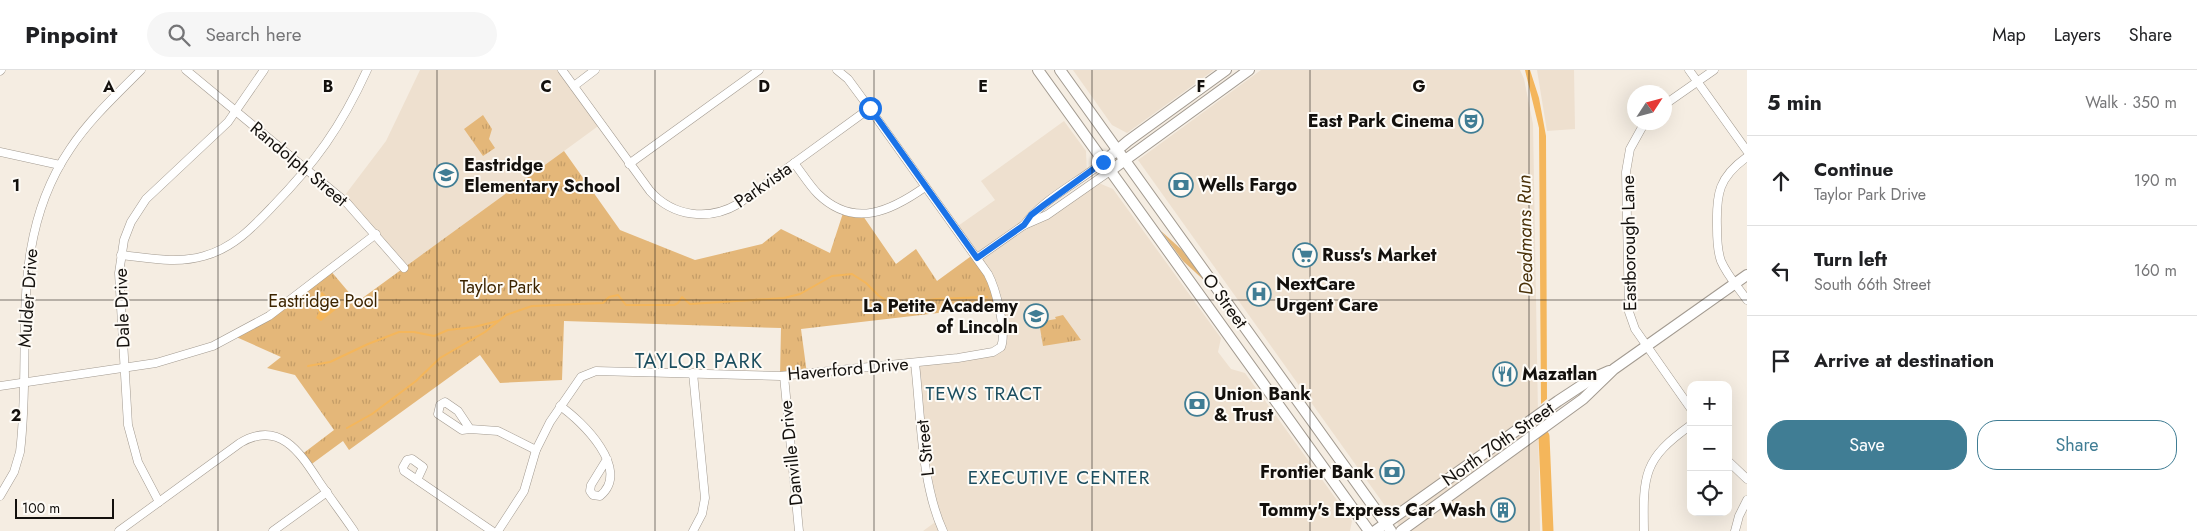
<!DOCTYPE html>
<html lang="en">
<head>
<meta charset="utf-8">
<style>
  body { margin:0; font-family:Jost,sans-serif; background:#f6f6f6; color:#202124 }
  .controls { position:absolute; right:15px; bottom:15px; display:grid; overflow:hidden; border-radius:10px; box-shadow:0 5px 20px #0002 }
  .controls button { width:45px; height:45px; display:grid; place-items:center; padding:0; border:0; border-bottom:1px solid #e0e0e0; background:#fff; color:#202124; font:25px sans-serif }
  .compass { position:absolute; left:1627px; top:15px; width:45px; height:45px; border-radius:50%; background:#fff; box-shadow:0 5px 20px #0002; rotate:54deg }
  .scale { position:absolute; left:15px; bottom:12px; width:99px; box-sizing:border-box; padding-left:5px; border:2px solid #13100d; border-top:0; font-size:14px; line-height:18px; white-space:nowrap; color:#13100d; -webkit-text-stroke:4px #fefbf6; paint-order:stroke }
  .stop { position:absolute; width:15px; height:15px; margin:-11px; border:4px solid #1a73e8; border-radius:50%; background:#fff }
  .stop.end { background:#1a73e8; border-color:#fff; box-shadow:0 1px 5px #0008 }
  .list { margin:0; padding:0; list-style:none }
  h2 { display:flex; justify-content:space-between; align-items:center; height:65px; margin:0; padding:0 20px; font-size:21px }
  h2 small { font-size:16px; font-weight:400; color:#757577 }
  .list li { display:grid; grid-template-columns:32px 1fr auto; gap:15px; align-items:center; box-sizing:border-box; height:90px; padding:0 20px; border-top:1px solid #e0e0e0 }
  .list b { display:block; font-size:19px; white-space:nowrap }
  .list p { margin:0; font-size:16px; white-space:nowrap; color:#757577 }
  .list em { font-size:16px; font-style:normal; color:#757577 }
  .actions { display:flex; gap:10px; padding:15px 20px }
  .actions a { flex:1; padding:11px 0; border:1px solid #407d94; border-radius:20px; text-align:center; font-size:18px; color:#407d94 }
  .actions .main { background:#407d94; color:#fff }
  .icon { flex:none; width:28px; height:28px; fill:none; stroke:currentColor; stroke-width:2; stroke-linecap:round; stroke-linejoin:round }
  .map { position:relative; flex:none; width:1747px; height:461px; overflow:hidden }
  header { display:flex; align-items:center; gap:30px; box-sizing:border-box; height:70px; padding:0 25px; background:#fff; border-bottom:1px solid #e0e0e0 }
  header strong { font-size:24px }
  nav { display:flex; gap:28px; margin-inline-start:auto; font-size:18px }
  .search { width:350px; height:45px; background:#f6f6f6; display:flex; align-items:center; gap:12px; box-sizing:border-box; padding:0 18px; border-radius:28px; color:#757577; font-size:19px }
  main { display:flex }
  aside { flex:1; background:#fff }
  .map>svg:first-child { display:block }
</style>
</head>
<body>
<header>
<strong>Pinpoint</strong>
<div class="search"><svg class="icon" aria-label="search" viewBox="0 0 24 24"><circle cx="10" cy="10" r="6"/><path d="M15 15l6 6"/></svg>Search here</div>
<nav><a>Map</a><a>Layers</a><a>Share</a></nav>
</header>
<main>
<div class="map">
<svg width="1747" height="461" viewBox="0 0 1747 461">
  <defs>
    <pattern id="park-tufts" width="24" height="20" patternUnits="userSpaceOnUse" patternTransform="scale(1.25)"><rect width="24" height="20" fill="#e4b779"/><path d="M3 7l-1-3M5 7V3M7 7l1-3M15 17l-1-3M17 17v-4M19 17l1-3" fill="none" stroke="#c39c67"/></pattern>
  </defs>
  <rect width="100%" height="100%" fill="#f5ede2"/>
  <g fill="#eee0cf">
    <polygon points="420,0 562,0 601,54 404,198 342,129 386,71"/>
    <polygon points="1073,0 1214,0 1127,63 1112,55"/>
    <polygon points="1261,0 1520,0 1524,9 1533,54 1540,461 1403,461 1138,90"/>
    <polygon points="1537,0 1574,0 1575,59 1547,61"/>
    <polygon points="1064,51 1086,81 1087,104 1025,154 1094,111 1113,119 1221,268 1218,282 1231,299 1245,303 1352,451 1350,461 923,461 938,450 932,432 915,293 1001,277 995,221 955,158 995,130 981,111"/>
  </g>
  <g fill="url(#park-tufts)">
    <polygon points="483,45 492,59 489,69 495,78 483,86 464,59"/>
    <polygon points="564,81 620,160 695,190 762,174 781,159 830,183 844,140 861,143 896,194 916,179 937,211 974,184 988,204 998,236 801,259 807,304 780,306 781,258 564,251 562,310 500,313 480,285 349,380 343,371 309,396 301,385 334,360 295,305 267,298 281,287 234,266 330,200 357,232"/>
    <polygon points="1063,245 1081,270 1043,276 1039,252 1056,249 1055,247"/>
  </g>
  <polygon fill="#e4b779" points="1161,161 1182,180 1207,213 1183,191"/>
  <g fill="#f4b65b">
    <polygon points="1525,0 1530,0 1539,28 1546,66 1547,329 1541,334 1539,58"/>
    <polygon points="322,222 338,238 321,251 316,248 319,242 311,230"/>
  </g>
  <g fill="none" stroke-linecap="round" stroke-linejoin="round">
    <g stroke="#f4b65b" stroke-width="2">
      <polyline points="308,296 330,292 368,274 399,262 414,262 434,266 448,260 474,257 498,251"/>
      <polyline points="347,358 372,344 416,311 440,288 485,262 506,245 532,236 603,233 609,227 618,225 626,235 674,235 678,233 682,227 690,234 784,228 800,224 832,206 852,204 866,213 879,226 892,234 904,234 936,229 987,227"/>
    </g>
    <polyline stroke="#f4b65b" stroke-width="11" points="1544,366 1548,461"/>
    <g stroke="#a29a90" stroke-width="9">
      <g id="minor">
        <polyline points="186,0 347,133 404,198"/>
        <path d="M562,0L650,121C673,147 709,151 738,134L870,38"/>
        <polyline points="1689,0 1747,81"/>
        <polyline points="0,1 1,0"/>
        <polyline points="574,16 595,0"/>
        <polyline points="1664,35 1714,0"/>
        <polyline points="1645,52 1630,79 1626,102 1629,242 1635,259 1691,339"/>
        <polyline points="0,82 60,95"/>
        <path d="M1747,87C1719,107 1716,123 1717,157C1717,168 1717,180 1721,191C1727,205 1738,217 1747,230"/>
        <path d="M794,93C802,103 809,115 818,124C854,159 891,141 925,117"/>
        <polyline points="629,94 759,0"/>
        <path d="M1024,155C1044,128 1078,113 1103,92"/>
        <path d="M121,185C149,188 177,194 204,186C233,178 252,158 272,137C315,93 341,57 367,0"/>
        <polyline points="977,188 1024,155 1047,145 1110,101"/>
        <path d="M915,293C921,346 921,413 943,461"/>
        <polyline points="693,303 705,428 702,444 693,461"/>
        <polyline points="784,306 799,461"/>
        <polyline points="0,316 156,293 213,276 269,246 376,164"/>
        <path d="M560,336C582,351 632,400 600,426L593,425L590,421L591,415L607,389"/>
        <polyline points="470,359 458,341 445,332 440,335 438,344 462,360 470,359 498,361 536,380"/>
        <polyline points="1728,391 1747,409"/>
        <polyline points="417,410 423,397 412,389 407,390 403,397 404,401 492,461"/>
        <path d="M0,426L14,402L20,382C33,278 6,173 70,79C89,50 116,25 141,0"/>
        <polyline points="159,432 138,392 128,355 119,203 124,170 131,152 146,129 228,52 264,0"/>
        <path d="M119,461L240,373C280,349 301,384 320,413C331,429 343,445 354,461"/>
        <polyline points="273,461 327,422"/>
        <path d="M498,461L524,421L536,380L550,352L581,307L596,301L780,306L958,288L993,282L1001,277C1007,262 996,219 988,204L865,32L848,9L837,0"/>
        <path d="M1644,461C1643,405 1643,389 1691,355"/>
        <polyline points="1735,461 1739,446 1747,430"/>
      </g>
    </g>
    <g stroke="#a29a90" stroke-width="12">
      <g id="major">
        <polyline points="1038,0 1369,461"/>
        <polyline points="1060,0 1391,461"/>
        <polyline points="1103,92 1128,71 1226,0"/>
        <polyline points="1110,101 1249,0"/>
        <polyline points="1375,461 1558,331 1593,308 1609,301"/>
        <polyline points="1401,461 1583,329 1614,299 1747,205"/>
      </g>
    </g>
    <use href="#minor" stroke="#fff" stroke-width="8"/>
    <use href="#major" stroke="#fff" stroke-width="10"/>
  </g>
  <g fill="none" stroke-linecap="round" stroke-linejoin="round">
    <polyline stroke="#1a73e8" stroke-width="6" points="870,38 977,188 1024,155 1031,145 1044,135 1103,92"/>
  </g>
  <path fill="none" stroke="#13100d" stroke-width="1" stroke-opacity="0.55" d="M218,0V461M437,0V461M655,0V461M874,0V461M1092,0V461M1310,0V461M1529,0V461M0,230H1747"/>
  <defs>
    <g id="theatre-ring" transform="scale(1.25)"><circle r="9.5" fill="#fefbf6" stroke="#407d94" stroke-width="1.5"/><path d="M-5-5.5Q0-4 5-5.5V0Q5 5 0 6Q-5 5-5 0ZM-3.3-2.5H-1v1.5H-3.3ZM1-2.5H3.3v1.5H1ZM-2.8 1Q0 5.5 2.8 1Z" fill="#407d94"/></g>
    <g id="school-ring" transform="scale(1.25)"><circle r="9.5" fill="#fefbf6" stroke="#407d94" stroke-width="1.5"/><path d="M0-5L7-2L0 1L-7-2ZM-4 1L0 2.5L4 1V4Q0 6-4 4Z" fill="#407d94"/></g>
    <g id="bank-ring" transform="scale(1.25)"><circle r="9.5" fill="#fefbf6" stroke="#407d94" stroke-width="1.5"/><path d="M-6-4H6V4H-6ZM0-2.3a2.3 2.3 0 1 0 0 4.6a2.3 2.3 0 1 0 0-4.6Z" fill="#407d94"/></g>
    <g id="supermarket-ring" transform="scale(1.25)"><circle r="9.5" fill="#fefbf6" stroke="#407d94" stroke-width="1.5"/><path d="M-6-5.5h2.5l.6 2H6L4.5 2H-2.5L-4.4-4H-6ZM-1.5 3.2a1.3 1.3 0 1 0 .1 0ZM3 3.2a1.3 1.3 0 1 0 .1 0Z" fill="#407d94"/></g>
    <g id="hospital-ring" transform="scale(1.25)"><circle r="9.5" fill="#fefbf6" stroke="#407d94" stroke-width="1.5"/><path d="M-5-5h3v3.5h4V-5h3V5h-3V1.5h-4V5h-3Z" fill="#407d94"/></g>
    <g id="restaurant-ring" transform="scale(1.25)"><circle r="9.5" fill="#fefbf6" stroke="#407d94" stroke-width="1.5"/><path d="M-5-6h1v4h1v-4h1v4h1v-4h1v5L-1.5 .5V6h-2V.5L-5-1ZM5-6V6H3V1.5H1.5Q1.5-4 5-6Z" fill="#407d94"/></g>
    <g id="building-ring" transform="scale(1.25)"><circle r="9.5" fill="#fefbf6" stroke="#407d94" stroke-width="1.5"/><path d="M-4-6H4V6H1V3H-1V6H-4ZM-2.5-4.3h1.7v1.8h-1.7ZM.8-4.3h1.7v1.8H.8ZM-2.5-1h1.7V.8h-1.7ZM.8-1h1.7V.8H.8Z" fill="#407d94"/></g>
  </defs>
  <g fill-rule="evenodd">
    <use href="#theatre-ring" x="1471" y="51"/>
    <use href="#school-ring" x="446" y="105"/>
    <use href="#bank-ring" x="1181" y="115"/>
    <use href="#supermarket-ring" x="1305" y="185"/>
    <use href="#hospital-ring" x="1259" y="224"/>
    <use href="#school-ring" x="1036" y="246"/>
    <use href="#restaurant-ring" x="1505" y="304"/>
    <use href="#bank-ring" x="1197" y="334"/>
    <use href="#bank-ring" x="1392" y="402"/>
    <use href="#building-ring" x="1503" y="440"/>
  </g>
  <g text-anchor="middle" dominant-baseline="central" stroke-width="4" stroke-linejoin="round" paint-order="stroke">
    <g font-size="18" font-weight="bold" fill="#13100d" stroke="#fefbf6" text-anchor="start">
      <text x="1454" y="51" text-anchor="end">East Park Cinema</text>
      <text x="464" y="95">Eastridge<tspan x="464" dy="21">Elementary School</tspan></text>
      <text x="1198" y="115">Wells Fargo</text>
      <text x="1322" y="185">Russ's Market</text>
      <text x="1276" y="214">NextCare<tspan x="1276" dy="21">Urgent Care</tspan></text>
      <text x="1018" y="236" text-anchor="end">La Petite Academy<tspan x="1018" dy="21">of Lincoln</tspan></text>
      <text x="1522" y="304">Mazatlan</text>
      <text x="1214" y="324">Union Bank<tspan x="1214" dy="21">&amp; Trust</tspan></text>
      <text x="1374" y="402" text-anchor="end">Frontier Bank</text>
      <text x="1486" y="440" text-anchor="end">Tommy's Express Car Wash</text>
    </g>
    <g font-size="18" fill="#13100d" stroke="#fefbf6">
      <text transform="translate(299 94) rotate(40)">Randolph Street</text>
      <text transform="translate(763 115) rotate(-35)">Parkvista</text>
      <text transform="translate(1629 173) rotate(-91)">Eastborough Lane</text>
      <text transform="translate(28 228) rotate(-86)">Mulder Drive</text>
      <text transform="translate(1225 231) rotate(54)">O Street</text>
      <text transform="translate(122 238) rotate(-92)">Dale Drive</text>
      <text transform="translate(848 299) rotate(-5)">Haverford Drive</text>
      <text transform="translate(1498 374) rotate(-35)">North 70th Street</text>
      <text transform="translate(925 378) rotate(-96)">L Street</text>
      <text transform="translate(791 383) rotate(-96)">Danville Drive</text>
    </g>
    <g font-size="18" fill="#3c2400" stroke="#fefbf6">
      <text x="500" y="217">Taylor Park</text>
      <text x="323" y="231">Eastridge Pool</text>
    </g>
    <g font-size="19" font-style="italic" fill="#4a3109" stroke="#fefbf6">
      <text transform="translate(1525 165) rotate(-91)">Deadmans Run</text>
    </g>
    <g font-size="19" letter-spacing="1" fill="#1c4e5f" stroke="#fefbf6">
      <text x="984" y="323">TEWS TRACT</text>
      <text x="1059" y="407">EXECUTIVE CENTER</text>
    </g>
    <g font-size="20" letter-spacing="1" fill="#1c4e5f" stroke="#fefbf6">
      <text x="699" y="291">TAYLOR PARK</text>
    </g>
  </g>
  <g font-size="16" text-anchor="middle" font-weight="bold" fill="#13100d" stroke="#fefbf6" stroke-width="4" stroke-linejoin="round" paint-order="stroke">
    <text x="109" y="22">A</text>
    <text x="328" y="22">B</text>
    <text x="546" y="22">C</text>
    <text x="764" y="22">D</text>
    <text x="983" y="22">E</text>
    <text x="1201" y="22">F</text>
    <text x="1419" y="22">G</text>
    <text x="16" y="121">1</text>
    <text x="16" y="351">2</text>
  </g>
</svg>
<div class="controls">
<button>+</button>
<button>−</button>
<button><svg class="icon" aria-label="locate" viewBox="0 0 24 24"><circle cx="12" cy="12" r="6"/><path d="M12 2v4M12 18v4M2 12h4M18 12h4"/></svg></button>
</div>
<svg class="compass" viewBox="-18 -18 36 36"><path d="M0-13l5 13h-10z" fill="#e53935"/><path d="M0 13l5-13h-10z" fill="#757577"/></svg>
<div class="scale">100 m</div>
<div class="stop" style="left:870px;top:38px"></div>
<div class="stop end" style="left:1103px;top:92px"></div>
</div>
<aside>
<h2>5 min<small>Walk · 350 m</small></h2>
<ul class="list">
<li><svg class="icon" aria-label="ahead" viewBox="0 0 24 24"><path d="M12 20V5M6 11l6-6 6 6"/></svg><div><b>Continue</b><p>Taylor Park Drive</p></div><em>190 m</em></li>
<li><svg class="icon" aria-label="left" viewBox="0 0 24 24"><path d="M17 20v-9H6M10 6l-5 5 5 5"/></svg><div><b>Turn left</b><p>South 66th Street</p></div><em>160 m</em></li>
<li><svg class="icon" aria-label="arrive" viewBox="0 0 24 24"><path d="M6 21V4h12l-3 4 3 4H6"/></svg><div><b>Arrive at destination</b></div></li>
</ul>
<div class="actions"><a class="main">Save</a><a>Share</a></div>
</aside>
</main>
</body>
</html>
